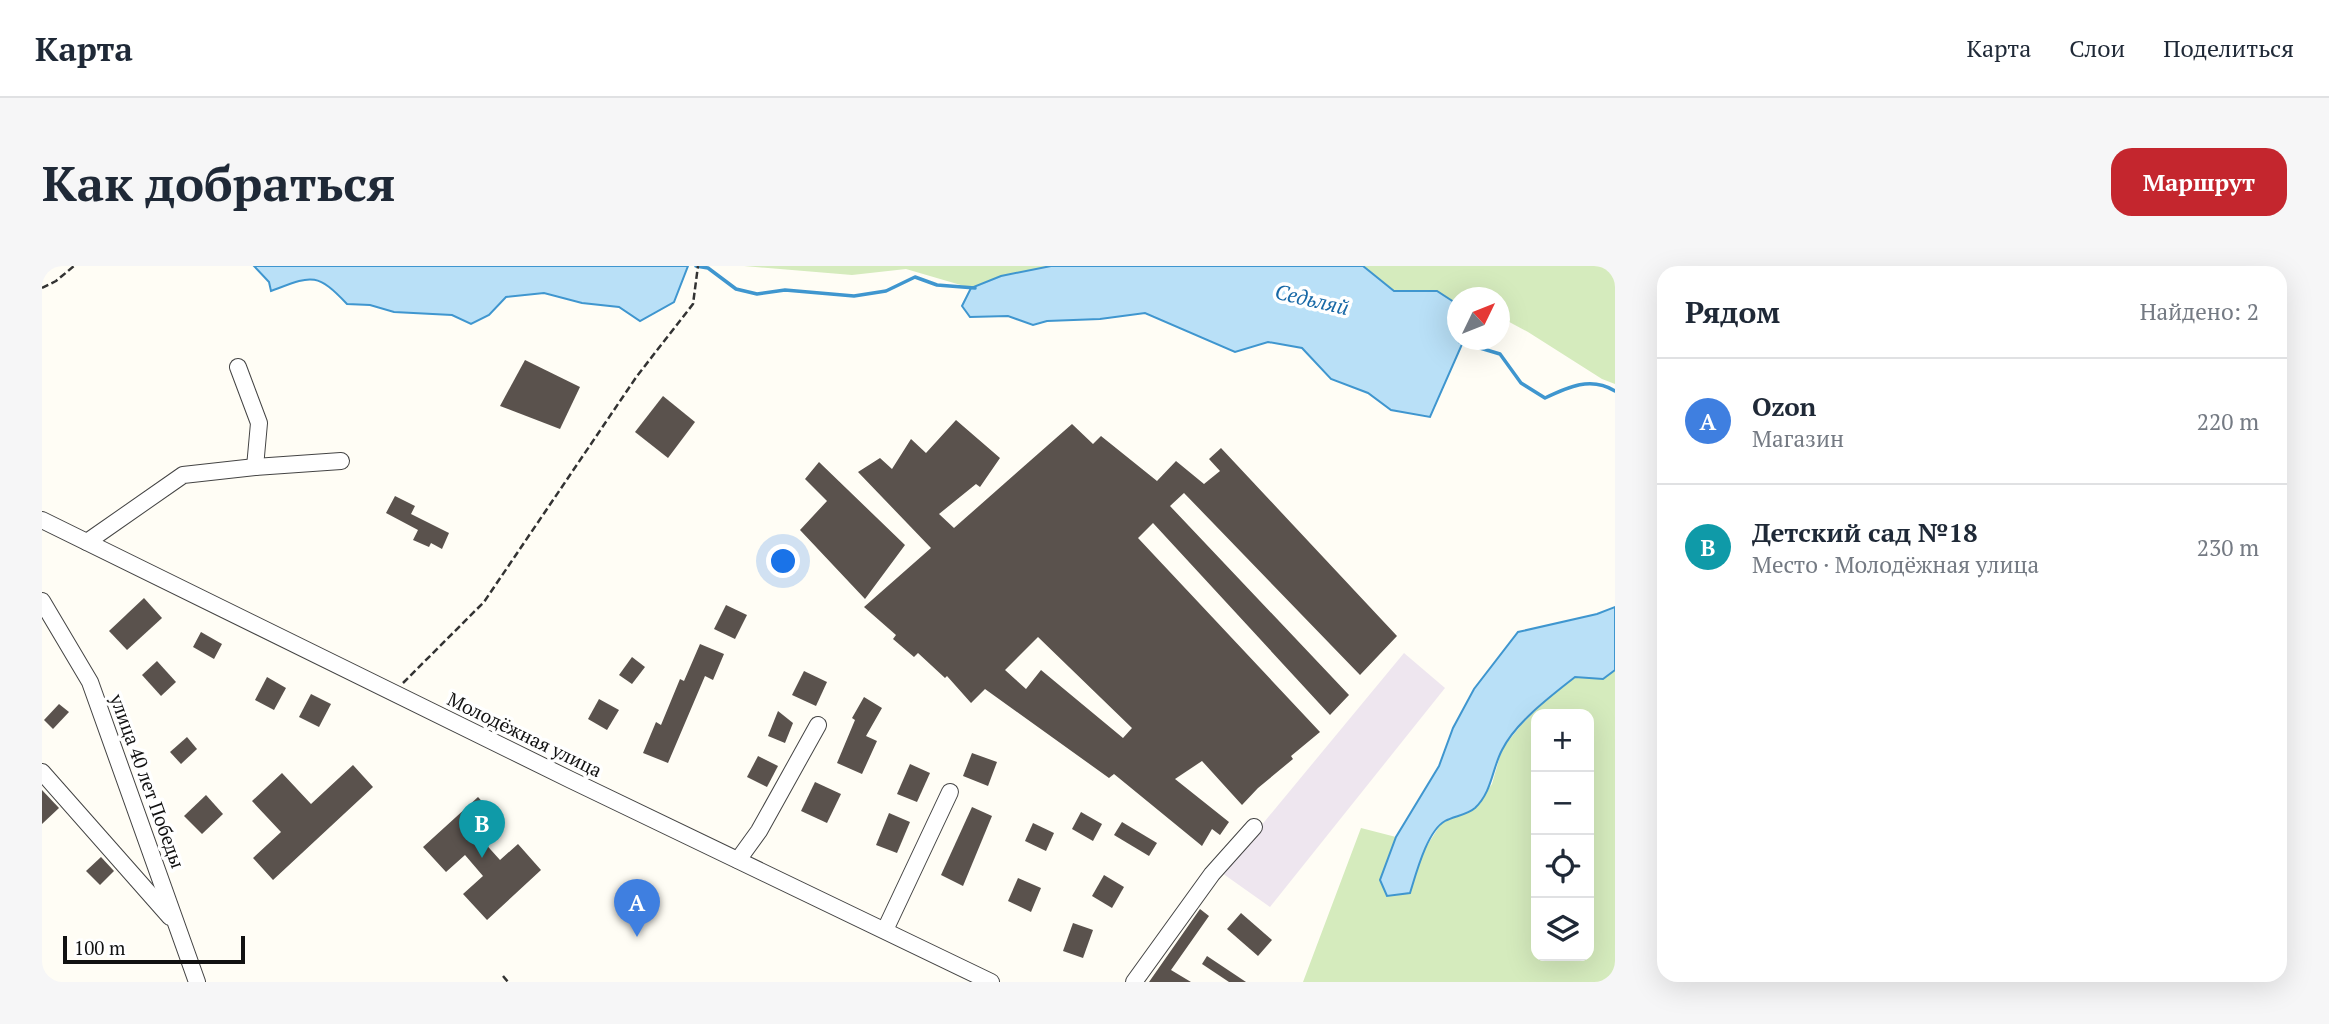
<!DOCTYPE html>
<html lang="ru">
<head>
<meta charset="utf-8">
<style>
  body { margin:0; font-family:"PT Serif",serif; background:#f6f6f7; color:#1f2937 }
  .controls { position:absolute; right:21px; bottom:21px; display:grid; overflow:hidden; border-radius:14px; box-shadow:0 7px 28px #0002 }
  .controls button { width:63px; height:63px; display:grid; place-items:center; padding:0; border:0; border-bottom:2px solid #e0e1e3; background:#fff; color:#1f2937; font:35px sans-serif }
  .compass { position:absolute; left:1405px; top:21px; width:63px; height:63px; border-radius:50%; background:#fff; box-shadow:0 7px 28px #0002; rotate:47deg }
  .scale { position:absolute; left:21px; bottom:18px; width:182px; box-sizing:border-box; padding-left:7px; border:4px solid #111; border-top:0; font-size:19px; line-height:24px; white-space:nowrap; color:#111; -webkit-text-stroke:5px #fff; paint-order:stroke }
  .you { position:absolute; left:742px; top:296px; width:24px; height:24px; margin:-18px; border:5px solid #fff; border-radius:50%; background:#1a73e8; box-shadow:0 0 0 10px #1a73e833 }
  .badge { display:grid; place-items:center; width:46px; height:46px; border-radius:50%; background:#c4262e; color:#fff; font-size:23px; font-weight:700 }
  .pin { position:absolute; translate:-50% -58px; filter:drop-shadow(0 2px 4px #0008) }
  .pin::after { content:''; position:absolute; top:37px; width:24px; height:21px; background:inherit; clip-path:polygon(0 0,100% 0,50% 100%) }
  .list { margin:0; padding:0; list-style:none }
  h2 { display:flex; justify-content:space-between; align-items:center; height:91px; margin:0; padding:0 28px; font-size:30px }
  h2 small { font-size:23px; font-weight:400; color:#747a83 }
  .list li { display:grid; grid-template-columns:46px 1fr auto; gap:21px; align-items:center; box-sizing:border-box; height:126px; padding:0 28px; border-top:2px solid #e0e1e3 }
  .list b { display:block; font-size:26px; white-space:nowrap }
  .list p { margin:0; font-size:23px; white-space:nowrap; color:#747a83 }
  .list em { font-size:23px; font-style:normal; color:#747a83 }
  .icon { flex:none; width:38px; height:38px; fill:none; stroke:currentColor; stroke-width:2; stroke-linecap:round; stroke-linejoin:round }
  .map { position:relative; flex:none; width:1573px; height:716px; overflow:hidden; border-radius:21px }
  header { display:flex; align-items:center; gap:42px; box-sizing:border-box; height:98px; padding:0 35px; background:#fff; border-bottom:2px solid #e0e1e3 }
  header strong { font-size:33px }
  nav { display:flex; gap:38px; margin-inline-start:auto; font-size:24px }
  .intro { display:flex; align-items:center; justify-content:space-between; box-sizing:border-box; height:168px; padding:0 42px }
  h1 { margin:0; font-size:49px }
  .button { padding:18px 32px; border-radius:21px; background:#c4262e; color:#fff; font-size:24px; font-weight:700 }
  main { display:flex; gap:42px; padding:0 42px }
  aside { flex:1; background:#fff; border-radius:21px; box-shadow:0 7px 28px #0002 }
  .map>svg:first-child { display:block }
</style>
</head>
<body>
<header>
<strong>Карта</strong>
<nav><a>Карта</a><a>Слои</a><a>Поделиться</a></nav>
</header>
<div class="intro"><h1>Как добраться</h1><a class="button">Маршрут</a></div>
<main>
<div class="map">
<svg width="1573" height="716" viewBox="0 0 1573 716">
  <rect width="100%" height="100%" fill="#fffdf5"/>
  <polygon fill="#eee6ef" points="1362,387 1403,422 1228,641 1180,607"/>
  <g fill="#d5ebbd" fill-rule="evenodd">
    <polygon points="702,0 1009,0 959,10 929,22 864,3 810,9"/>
    <polygon points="1321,0 1573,0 1573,118 1560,113 1486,66 1458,51 1458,32 1416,32 1415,38 1395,25 1352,25"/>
    <path d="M1573,404V716H1261L1319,562L1354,571L1338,614L1368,627L1381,586L1400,556L1432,543L1450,518L1460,483L1480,458L1502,436L1533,411L1561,413ZM1494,448H1547V690H1494Z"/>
  </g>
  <g fill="#b9e0f7" stroke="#3f96cf" stroke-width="2">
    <path d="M212,0H646L632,36L598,55L577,41L540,37L502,27L464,31L447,49L429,58L410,49L352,46L328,39L305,38C274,5 269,10 229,25L227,16Z"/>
    <polygon points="1009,0 1321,0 1352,25 1395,25 1415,38 1416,74 1420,74 1421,76 1388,151 1349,144 1326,127 1289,113 1260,82 1226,76 1193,86 1103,47 1058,53 1005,55 991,59 966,50 928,51 920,40 929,22 959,10"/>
    <path d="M1573,341V404L1561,413L1533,411C1509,430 1474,456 1460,484C1450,503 1450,526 1433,542C1425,549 1412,550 1403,555C1385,565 1374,608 1368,627L1345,630L1338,614L1354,571L1397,500L1411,462L1432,423L1476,366L1555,348Z"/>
  </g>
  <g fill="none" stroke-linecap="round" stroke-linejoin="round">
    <g stroke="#3f96cf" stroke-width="3.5">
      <polyline points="654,0 666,2 694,23 715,28 743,24 812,30 844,25 873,11 895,19 933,22"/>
      <path d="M1418,76L1458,88L1479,117L1503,132C1526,121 1549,110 1573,125"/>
    </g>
  </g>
  <g fill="#5a524d" fill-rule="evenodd">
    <polygon points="483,94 538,121 518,163 458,140"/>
    <polygon points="621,130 653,156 626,192 593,166"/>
    <path d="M914,154L958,192L938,221L934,218L897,248L912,262L1030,158L1051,178L1059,170L1115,215L1134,195L1162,218L1178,205L1167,193L1179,182L1355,370L1318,409L1142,227L1128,240L1307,429L1288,449L1111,257L1096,272L1278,466L1249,490L1251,493L1216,522L1200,539L1160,495L1133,513L1187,556L1178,569L1170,563L1160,580L1072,508L1067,512L943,423L929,437L905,410L903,412L876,387L872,391L851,373L854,369L822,341L889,282L816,206L838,192L850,203L869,173L884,187ZM996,371L1090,462L1081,472L999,404L984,423L963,404Z"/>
    <polygon points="777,196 863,279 823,333 758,264 785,235 763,213"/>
    <polygon points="353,230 373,240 369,248 407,267 400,283 389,277 387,281 371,274 376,264 344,247"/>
    <polygon points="102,332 120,352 85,384 67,365"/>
    <polygon points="684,339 705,349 693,373 672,363"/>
    <polygon points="159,366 180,378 172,393 151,381"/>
    <polygon points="658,378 682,388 671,414 663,410 626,497 601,487 614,456 619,459 638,413 642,415"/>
    <polygon points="590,391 603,401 590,418 577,409"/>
    <polygon points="115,395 134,416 119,430 100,409"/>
    <polygon points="762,405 785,416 774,440 750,429"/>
    <polygon points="225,411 244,422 232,444 213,434"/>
    <polygon points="269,428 289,438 277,461 257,451"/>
    <polygon points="822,431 840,442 824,470 835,475 820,508 795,497 813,454 810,452"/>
    <polygon points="557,433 577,444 565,464 546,453"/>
    <polygon points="17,438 27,446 11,463 2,454"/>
    <polygon points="736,445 751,457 743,477 726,470"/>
    <polygon points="145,471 155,483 139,498 128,486"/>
    <polygon points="930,487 955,496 946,520 921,510"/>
    <polygon points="716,490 736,500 725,521 705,511"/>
    <polygon points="868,498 888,507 875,536 855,528"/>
    <polygon points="311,499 331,521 231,614 211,592 239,566 210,535 240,507 269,538"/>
    <polygon points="773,516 799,528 785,557 759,545"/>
    <polygon points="0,524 17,542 0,558"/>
    <polygon points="164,529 181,548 160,568 142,550"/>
    <polygon points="436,531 460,557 440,574 458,594 476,578 499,604 445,654 421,628 441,610 423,589 404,606 381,581"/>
    <polygon points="930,541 950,550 921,620 899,609"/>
    <polygon points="1039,546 1060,558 1051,575 1030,563"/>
    <polygon points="847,547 868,556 855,587 834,579"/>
    <polygon points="1080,556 1115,577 1107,590 1072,569"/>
    <polygon points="991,557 1012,567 1004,585 983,575"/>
    <polygon points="59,591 72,605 58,619 44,605"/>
    <polygon points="1062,609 1082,621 1070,642 1050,630"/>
    <polygon points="976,612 999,622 989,646 966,635"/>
    <polygon points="1158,643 1167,650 1129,704 1149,716 1107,716"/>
    <polygon points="1199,647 1230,674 1216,690 1185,663"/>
    <polygon points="1031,657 1051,664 1041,692 1021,685"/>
    <polygon points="1165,690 1204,716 1187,716 1160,698"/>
  </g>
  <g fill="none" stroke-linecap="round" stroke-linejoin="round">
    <g stroke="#444" stroke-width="18">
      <g id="minor">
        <polyline points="196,101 217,157 213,201"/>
        <polyline points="0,254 529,514 949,716"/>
        <polyline points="45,276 141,209 213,201 299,195"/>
        <polyline points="0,335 48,416 155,716"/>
        <polyline points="0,506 128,651"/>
        <polyline points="696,594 717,565 776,459"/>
        <polyline points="843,664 908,526"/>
        <polyline points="1092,716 1170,608 1212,561"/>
      </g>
    </g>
    <g stroke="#333" stroke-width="2.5" stroke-dasharray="7 3.5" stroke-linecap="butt">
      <polyline points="0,22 14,15 32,0"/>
      <polyline points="361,417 442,336 595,110 651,38 656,0"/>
      <polyline points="461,710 466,716"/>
    </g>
    <use href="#minor" stroke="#fff" stroke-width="16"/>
  </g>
  <g text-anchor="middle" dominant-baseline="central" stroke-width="7" stroke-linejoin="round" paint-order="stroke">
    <g font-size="19" fill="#111" stroke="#fff">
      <text transform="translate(483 468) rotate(26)">Молодёжная улица</text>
      <text transform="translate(106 515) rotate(70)">улица 40 лет Победы</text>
    </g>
    <g font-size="21" font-style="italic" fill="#1768a6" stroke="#fff">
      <text transform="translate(1270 33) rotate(13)">Седьляй</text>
    </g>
  </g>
</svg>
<div class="controls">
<button>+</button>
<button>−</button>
<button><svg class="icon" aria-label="locate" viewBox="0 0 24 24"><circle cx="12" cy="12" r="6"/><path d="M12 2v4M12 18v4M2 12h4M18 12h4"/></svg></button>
<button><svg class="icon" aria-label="layers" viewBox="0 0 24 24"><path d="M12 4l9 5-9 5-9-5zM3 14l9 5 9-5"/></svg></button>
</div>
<svg class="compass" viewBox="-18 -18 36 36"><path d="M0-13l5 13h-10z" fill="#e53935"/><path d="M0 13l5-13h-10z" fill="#747a83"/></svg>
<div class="scale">100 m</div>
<div class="you"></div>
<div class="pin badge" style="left:595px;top:671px;background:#3f7fe0">A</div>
<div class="pin badge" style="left:440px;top:592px;background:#0f9aa8">B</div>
</div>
<aside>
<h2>Рядом<small>Найдено: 2</small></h2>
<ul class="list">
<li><span class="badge" style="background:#3f7fe0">A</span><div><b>Ozon</b><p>Магазин</p></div><em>220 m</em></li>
<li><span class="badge" style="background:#0f9aa8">B</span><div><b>Детский сад №18</b><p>Место · Молодёжная улица</p></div><em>230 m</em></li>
</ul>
</aside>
</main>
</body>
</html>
